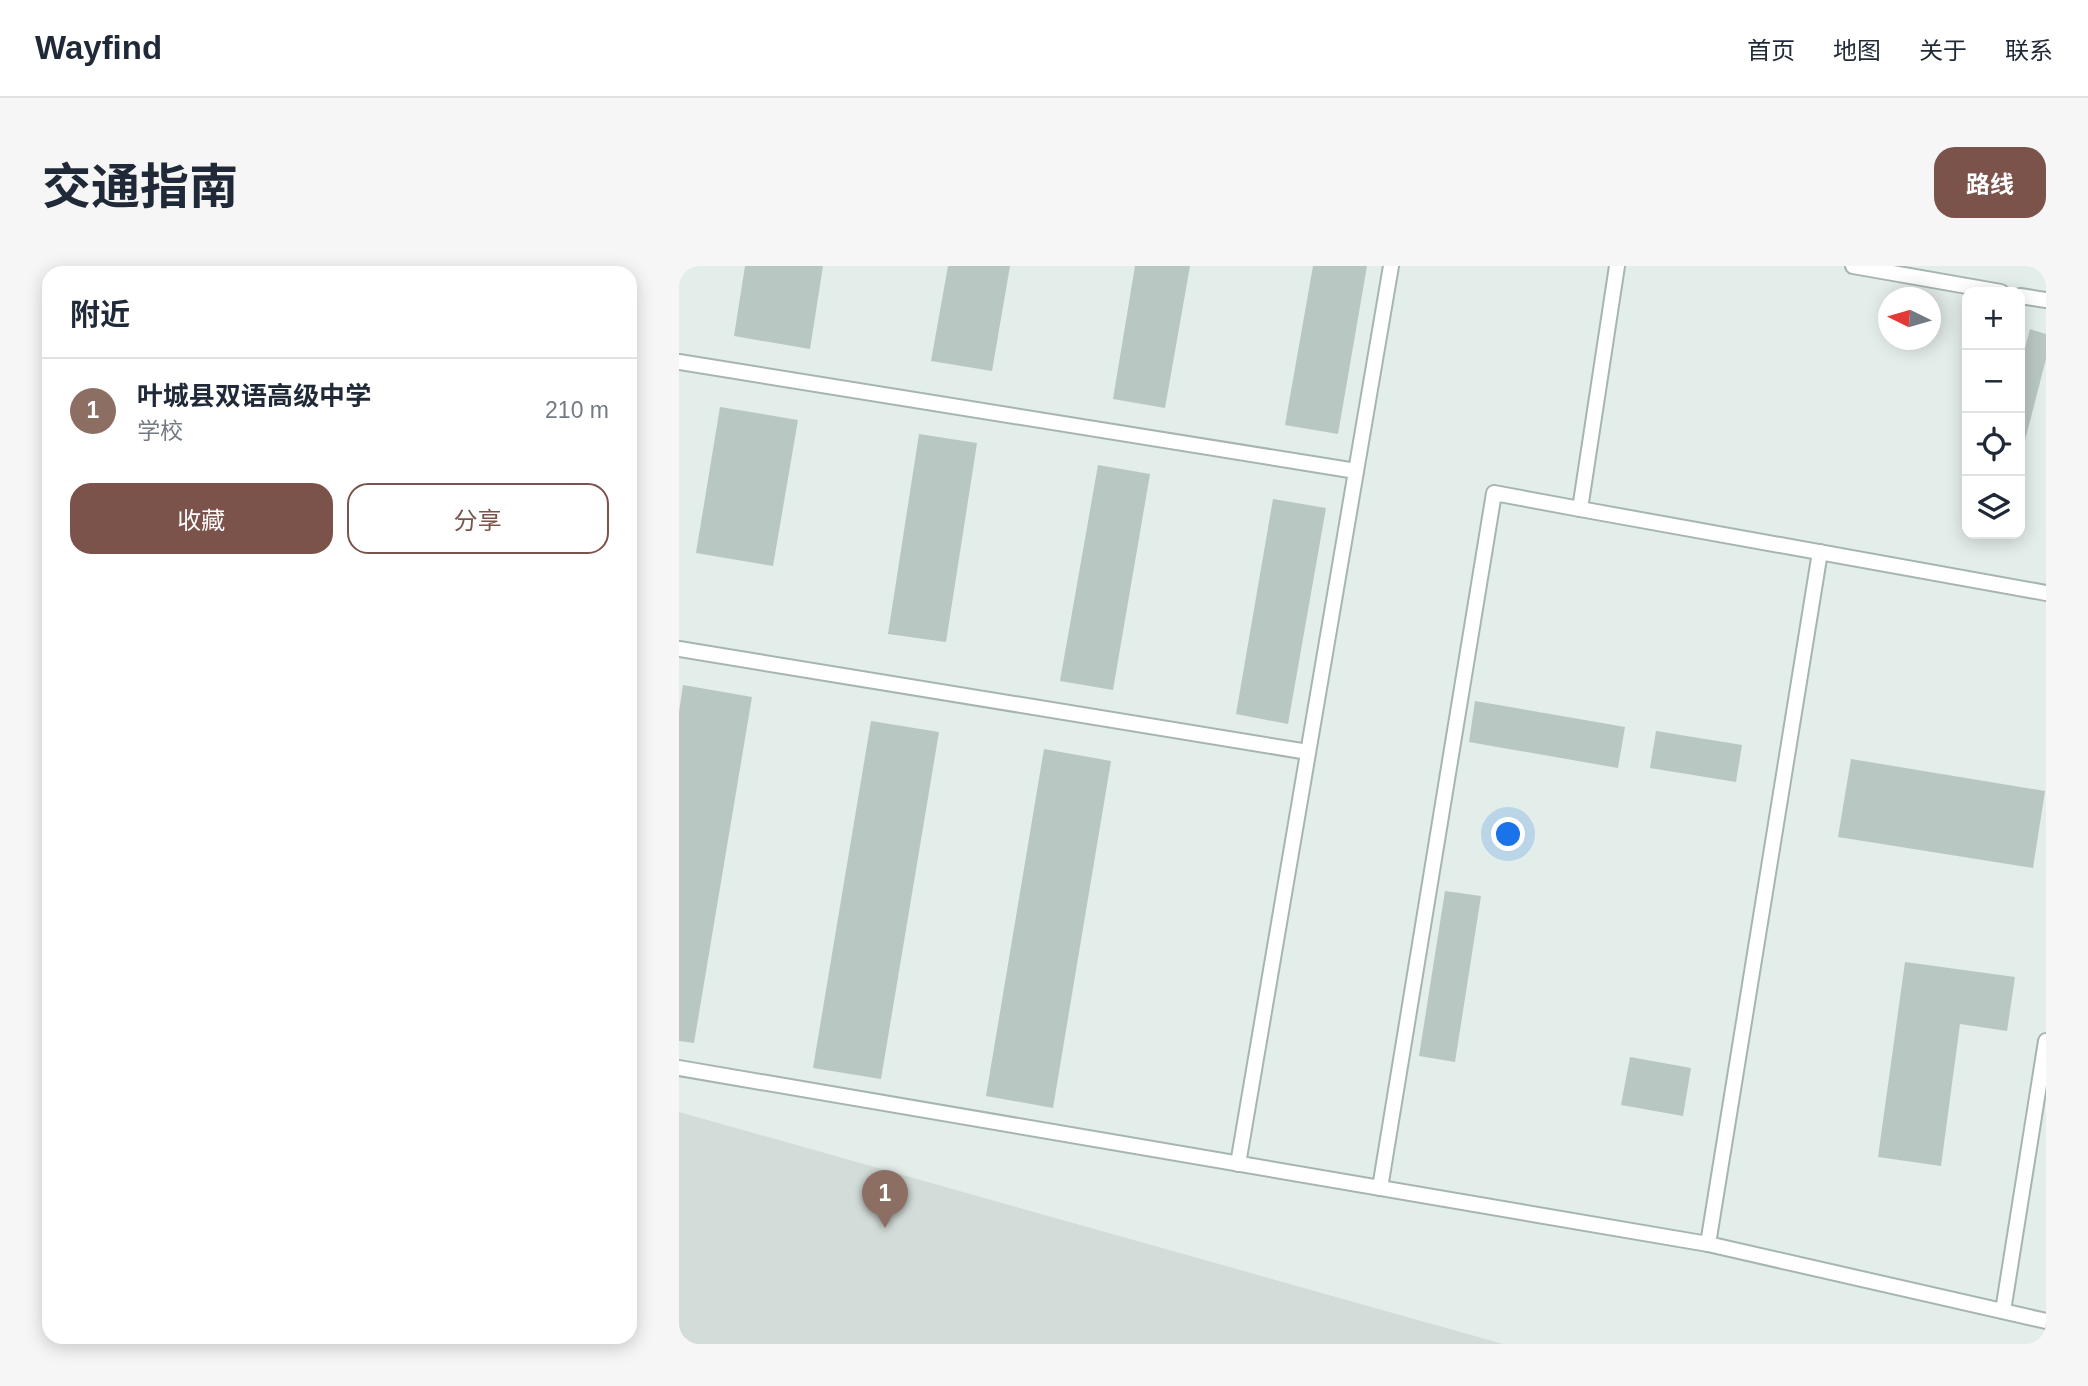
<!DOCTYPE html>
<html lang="zh">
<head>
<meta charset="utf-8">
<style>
  body { margin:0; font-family:Arial,"Noto Sans SC",sans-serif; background:#f6f6f7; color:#1f2937 }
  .controls { position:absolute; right:21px; top:21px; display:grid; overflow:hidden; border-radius:14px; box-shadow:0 4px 18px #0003 }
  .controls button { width:63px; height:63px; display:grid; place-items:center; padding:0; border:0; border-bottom:2px solid #e0e1e3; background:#fff; color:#1f2937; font:35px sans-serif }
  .compass { position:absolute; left:1199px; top:21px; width:63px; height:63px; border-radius:50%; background:#fff; box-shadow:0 4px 18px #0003; rotate:275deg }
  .you { position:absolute; left:830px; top:569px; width:24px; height:24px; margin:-18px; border:5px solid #fff; border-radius:50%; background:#1a73e8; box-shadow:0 0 0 10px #1a73e833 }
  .badge { display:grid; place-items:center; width:46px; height:46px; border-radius:50%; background:#7b534a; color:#fff; font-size:23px; font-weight:700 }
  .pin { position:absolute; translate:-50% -58px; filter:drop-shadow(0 2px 4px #0008) }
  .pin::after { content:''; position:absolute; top:37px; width:24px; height:21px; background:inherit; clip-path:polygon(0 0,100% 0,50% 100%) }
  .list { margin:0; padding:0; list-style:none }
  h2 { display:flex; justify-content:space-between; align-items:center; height:91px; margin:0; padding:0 28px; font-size:30px }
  h2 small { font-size:23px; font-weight:400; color:#747a83 }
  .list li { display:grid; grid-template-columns:46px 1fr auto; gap:21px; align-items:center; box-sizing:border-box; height:105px; padding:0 28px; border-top:2px solid #e0e1e3 }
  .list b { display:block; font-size:26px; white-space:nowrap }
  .list p { margin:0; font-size:23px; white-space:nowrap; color:#747a83 }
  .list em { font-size:23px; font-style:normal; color:#747a83 }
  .actions { display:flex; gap:14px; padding:21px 28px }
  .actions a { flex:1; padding:16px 0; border:2px solid #7b534a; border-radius:21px; text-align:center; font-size:24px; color:#7b534a }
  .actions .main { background:#7b534a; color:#fff }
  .icon { flex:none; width:38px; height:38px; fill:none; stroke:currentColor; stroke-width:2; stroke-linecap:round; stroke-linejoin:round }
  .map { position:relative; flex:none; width:1367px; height:1078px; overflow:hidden; border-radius:21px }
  header { display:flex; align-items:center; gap:42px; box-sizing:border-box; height:98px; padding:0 35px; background:#fff; border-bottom:2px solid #e0e1e3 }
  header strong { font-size:33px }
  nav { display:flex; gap:38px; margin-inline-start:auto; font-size:24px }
  .intro { display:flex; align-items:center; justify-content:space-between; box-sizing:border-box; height:168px; padding:0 42px }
  h1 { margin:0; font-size:49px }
  .button { padding:18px 32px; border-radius:21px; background:#7b534a; color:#fff; font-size:24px; font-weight:700 }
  main { display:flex; gap:42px; padding:0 42px }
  aside { flex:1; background:#fff; border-radius:21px; box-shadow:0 4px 18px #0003 }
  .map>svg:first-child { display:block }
</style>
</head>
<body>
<header>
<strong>Wayfind</strong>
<nav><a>首页</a><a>地图</a><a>关于</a><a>联系</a></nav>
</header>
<div class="intro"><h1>交通指南</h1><a class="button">路线</a></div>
<main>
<aside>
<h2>附近<small></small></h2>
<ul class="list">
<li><span class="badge" style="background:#8d6e63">1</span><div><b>叶城县双语高级中学</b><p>学校</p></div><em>210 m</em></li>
</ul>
<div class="actions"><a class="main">收藏</a><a>分享</a></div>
</aside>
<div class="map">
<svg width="1367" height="1078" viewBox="0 0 1367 1078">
  <rect width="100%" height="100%" fill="#e3ede9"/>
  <polygon fill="#d2dcd8" points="0,846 824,1078 0,1078"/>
  <g fill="#b9c7c2">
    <polygon points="66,0 144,0 131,83 55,70"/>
    <polygon points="269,0 331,0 313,105 252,95"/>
    <polygon points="456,0 511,0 486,142 434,133"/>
    <polygon points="634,0 688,0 659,168 606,159"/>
    <polygon points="1351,63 1367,68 1367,93 1342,190 1341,101"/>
    <polygon points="41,141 119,154 94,300 17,287"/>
    <polygon points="240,168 298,177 267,376 209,368"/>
    <polygon points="419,199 471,208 434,424 381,415"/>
    <polygon points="594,233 647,242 609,458 557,448"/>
    <polygon points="4,419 73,431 15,777 0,775 0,446"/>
    <polygon points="796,435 946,461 939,502 790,476"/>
    <polygon points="192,455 260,466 202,813 134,802"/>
    <polygon points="977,465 1063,479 1057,516 971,502"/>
    <polygon points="365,483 432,495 374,842 307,830"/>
    <polygon points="1172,493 1366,525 1354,602 1159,571"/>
    <polygon points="766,625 802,630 776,796 740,790"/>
    <polygon points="1226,696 1336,711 1328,765 1281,758 1262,900 1199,891"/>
    <polygon points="951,791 1012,802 1004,850 942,839"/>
  </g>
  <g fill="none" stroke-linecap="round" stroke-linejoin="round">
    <g stroke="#a6b5b0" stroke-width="18">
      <g id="lane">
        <polyline points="938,0 901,243 1367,327"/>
        <polyline points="1174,0 1322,26"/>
        <polyline points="1341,30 1367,34"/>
        <polyline points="0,96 677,205"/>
        <polyline points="0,383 629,486"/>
        <polyline points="0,802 1029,978 1367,1055"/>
        <polyline points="559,898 712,0"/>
        <polyline points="701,922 815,227 901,243"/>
        <polyline points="1029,978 1141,286"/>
        <polyline points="1324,1045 1367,775"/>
      </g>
    </g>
    <use href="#lane" stroke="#fff" stroke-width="14"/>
  </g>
</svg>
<div class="controls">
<button>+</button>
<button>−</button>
<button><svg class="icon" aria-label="locate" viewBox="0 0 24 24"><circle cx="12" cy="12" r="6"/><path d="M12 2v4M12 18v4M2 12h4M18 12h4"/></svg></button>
<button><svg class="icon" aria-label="layers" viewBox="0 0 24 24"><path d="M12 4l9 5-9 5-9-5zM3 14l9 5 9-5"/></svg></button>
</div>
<svg class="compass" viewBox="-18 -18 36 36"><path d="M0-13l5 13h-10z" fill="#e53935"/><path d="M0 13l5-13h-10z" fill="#747a83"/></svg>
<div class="you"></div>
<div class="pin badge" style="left:206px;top:962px;background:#8d6e63">1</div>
</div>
</main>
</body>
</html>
